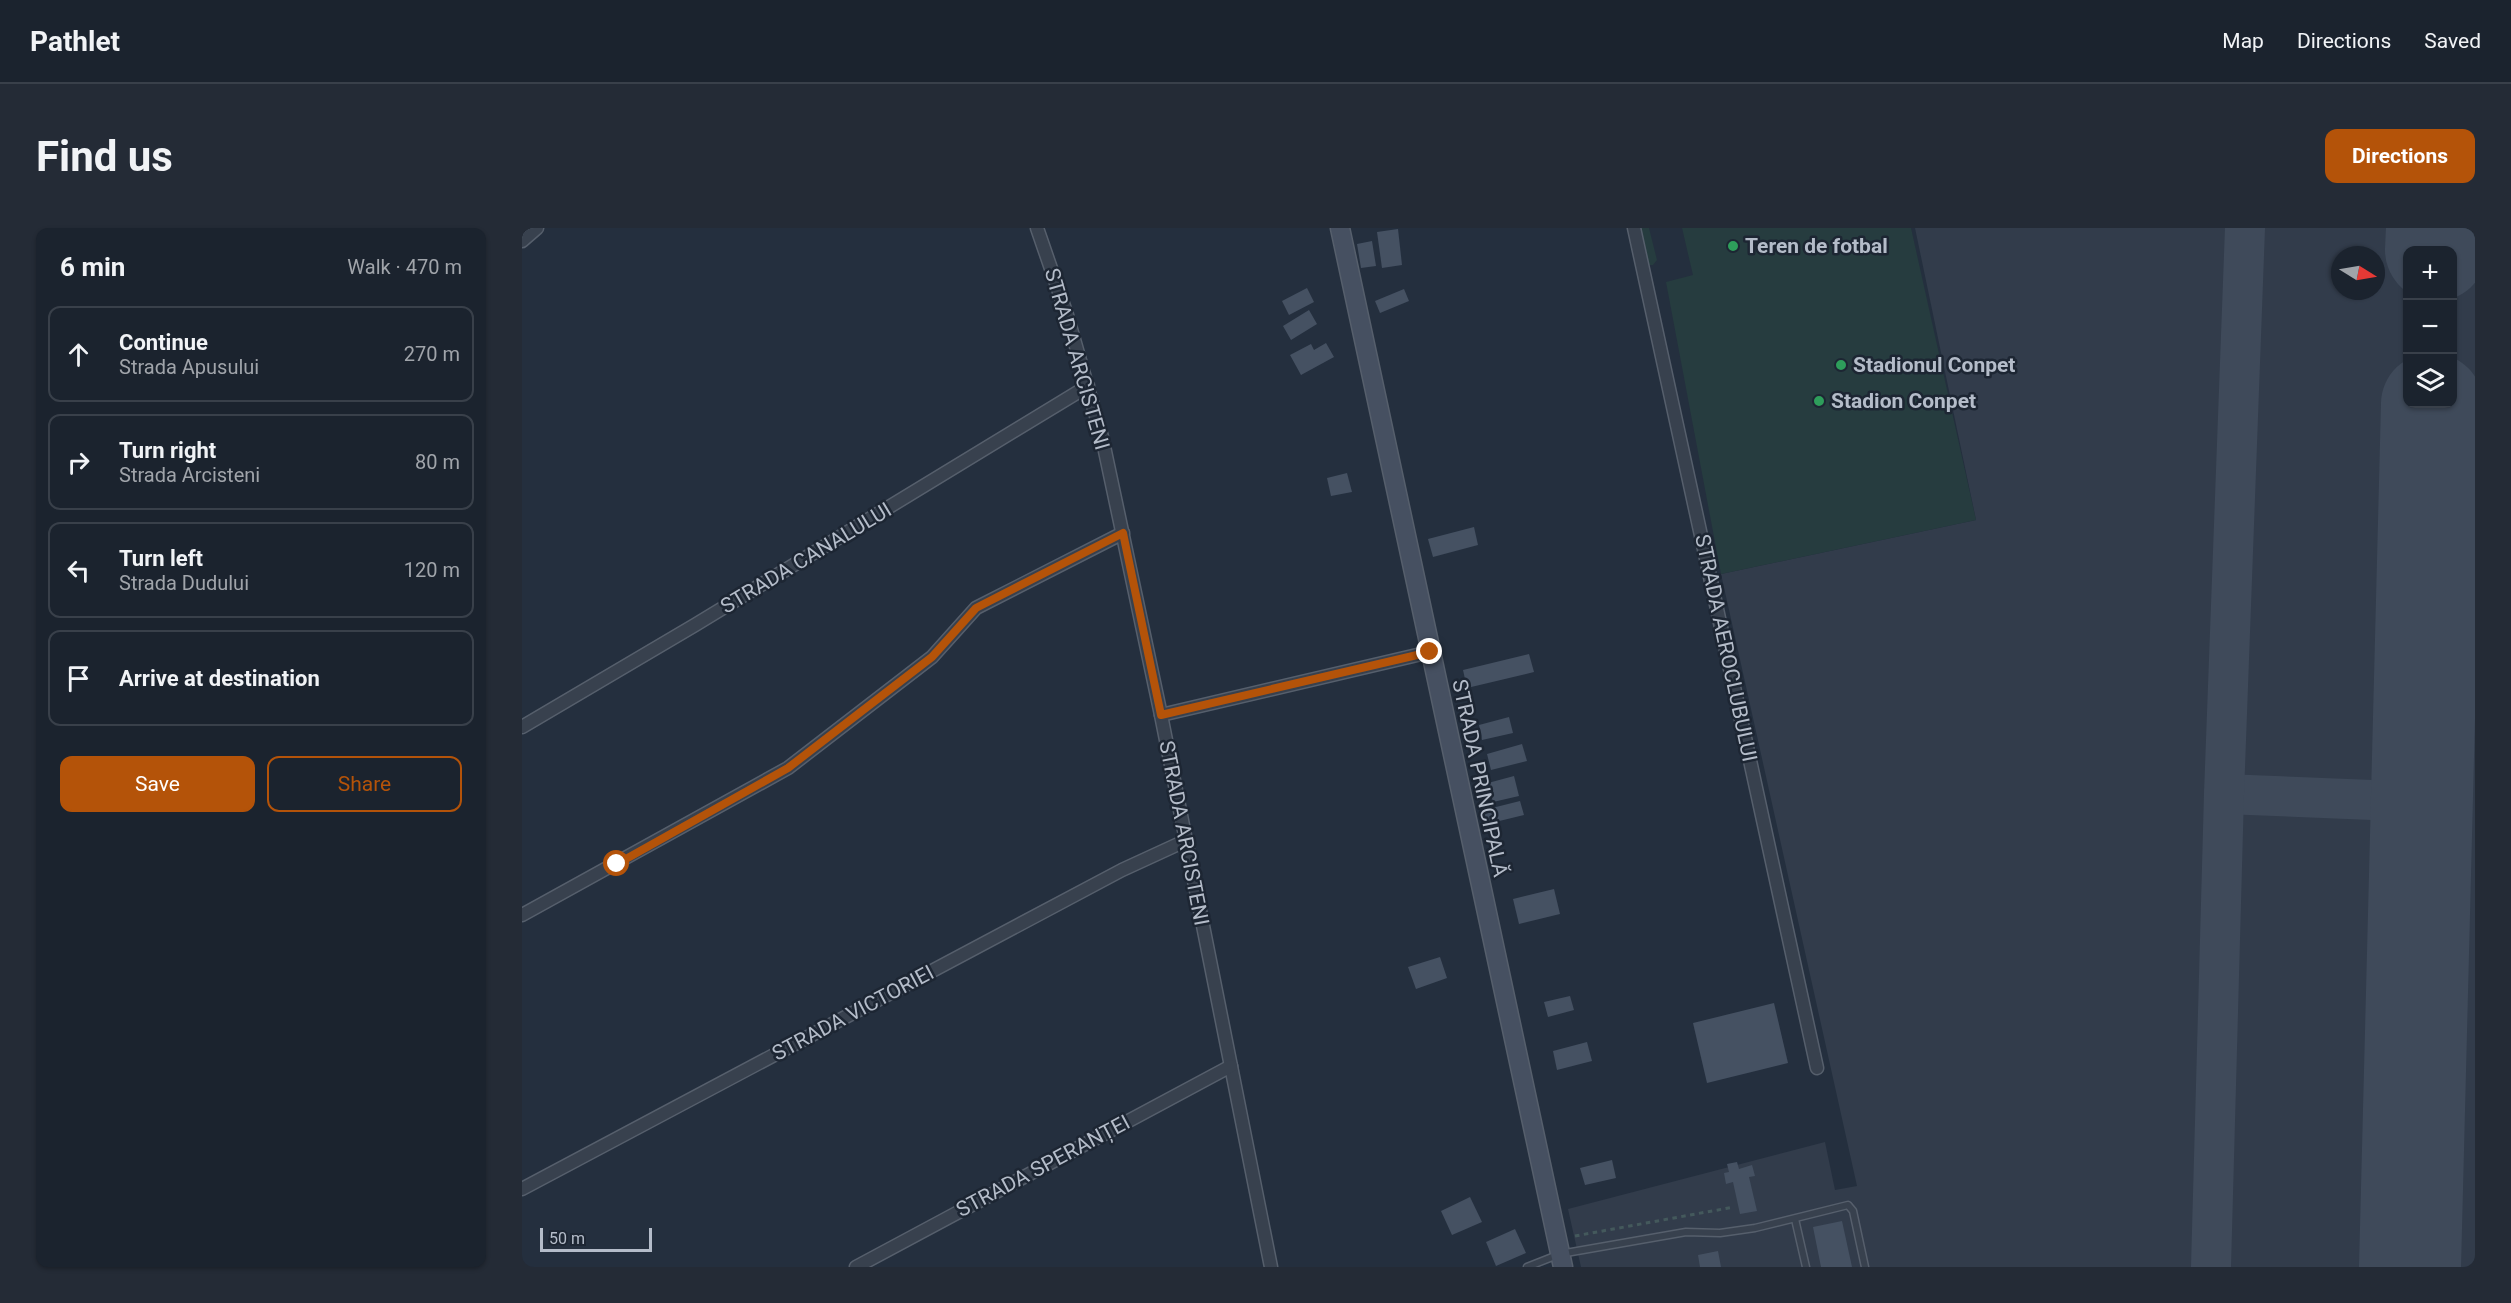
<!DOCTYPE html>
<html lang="en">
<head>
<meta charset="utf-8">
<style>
  body { margin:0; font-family:Roboto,sans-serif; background:#242b36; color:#f1f3f6 }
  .controls { position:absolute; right:18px; top:18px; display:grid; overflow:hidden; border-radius:12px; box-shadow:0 2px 4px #0004 }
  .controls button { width:54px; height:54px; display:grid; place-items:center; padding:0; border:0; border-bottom:2px solid #39404a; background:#1b232e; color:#f1f3f6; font:30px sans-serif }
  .compass { position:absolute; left:1809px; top:18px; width:54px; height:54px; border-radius:50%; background:#1b232e; box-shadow:0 2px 4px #0004; rotate:101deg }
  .scale { position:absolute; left:18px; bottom:15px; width:112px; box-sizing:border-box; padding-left:6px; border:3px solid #b4bcc9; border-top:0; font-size:16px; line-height:21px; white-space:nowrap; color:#b4bcc9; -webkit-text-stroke:4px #1d2633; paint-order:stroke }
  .stop { position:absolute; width:18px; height:18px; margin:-14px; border:4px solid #b45309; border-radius:50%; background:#fff }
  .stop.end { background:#b45309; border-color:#fff; box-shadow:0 2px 6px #0008 }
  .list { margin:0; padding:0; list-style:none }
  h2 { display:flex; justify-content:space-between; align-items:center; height:78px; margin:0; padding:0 24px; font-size:26px }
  h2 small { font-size:20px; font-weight:400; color:#a0a4aa }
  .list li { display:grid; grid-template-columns:39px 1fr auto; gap:18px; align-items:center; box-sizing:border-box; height:96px; margin:0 12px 12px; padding:0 12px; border:2px solid #39404a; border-radius:12px }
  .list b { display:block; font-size:22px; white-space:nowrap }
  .list p { margin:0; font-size:20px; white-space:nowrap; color:#a0a4aa }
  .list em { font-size:20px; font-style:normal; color:#a0a4aa }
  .actions { display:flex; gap:12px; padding:18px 24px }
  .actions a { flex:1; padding:14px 0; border:2px solid #b45309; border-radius:12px; text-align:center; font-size:21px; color:#b45309 }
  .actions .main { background:#b45309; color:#fff }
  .icon { flex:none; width:33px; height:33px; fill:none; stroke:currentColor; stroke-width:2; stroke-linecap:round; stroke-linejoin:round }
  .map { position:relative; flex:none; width:1953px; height:1039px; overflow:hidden; border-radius:12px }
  header { display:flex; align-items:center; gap:36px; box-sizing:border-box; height:84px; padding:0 30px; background:#1b232e; border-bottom:2px solid #39404a }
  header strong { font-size:28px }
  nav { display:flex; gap:33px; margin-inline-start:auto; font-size:21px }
  .intro { display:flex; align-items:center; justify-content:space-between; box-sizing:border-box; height:144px; padding:0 36px }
  h1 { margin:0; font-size:42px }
  .button { padding:15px 27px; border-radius:12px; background:#b45309; color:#fff; font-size:21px; font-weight:700 }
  main { display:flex; gap:36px; padding:0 36px }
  aside { flex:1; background:#1b232e; border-radius:12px; box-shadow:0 2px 4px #0004 }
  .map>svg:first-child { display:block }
</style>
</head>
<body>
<header>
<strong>Pathlet</strong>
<nav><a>Map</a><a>Directions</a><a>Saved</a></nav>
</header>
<div class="intro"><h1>Find us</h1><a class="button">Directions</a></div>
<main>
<aside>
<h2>6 min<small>Walk · 470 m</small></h2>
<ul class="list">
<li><svg class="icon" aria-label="ahead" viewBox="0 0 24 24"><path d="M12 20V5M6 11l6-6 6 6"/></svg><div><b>Continue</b><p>Strada Apusului</p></div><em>270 m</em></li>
<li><svg class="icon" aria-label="right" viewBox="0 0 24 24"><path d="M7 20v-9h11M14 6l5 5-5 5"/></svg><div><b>Turn right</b><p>Strada Arcisteni</p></div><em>80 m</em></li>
<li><svg class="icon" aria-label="left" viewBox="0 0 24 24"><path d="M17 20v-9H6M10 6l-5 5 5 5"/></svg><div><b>Turn left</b><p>Strada Dudului</p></div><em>120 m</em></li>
<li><svg class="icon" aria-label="arrive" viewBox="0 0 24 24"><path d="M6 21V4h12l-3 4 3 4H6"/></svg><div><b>Arrive at destination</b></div></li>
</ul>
<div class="actions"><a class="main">Save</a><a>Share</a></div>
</aside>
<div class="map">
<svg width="1953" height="1039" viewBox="0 0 1953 1039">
  <rect width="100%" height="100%" fill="#242f3e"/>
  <path fill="#323c4b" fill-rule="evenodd" d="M1393,0H1953V1039H1059L1046,981L1303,914L1313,962L1335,958L1199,346L1454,292ZM1886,22H1930V176H1886ZM1818,27H1854V63H1818Z"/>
  <g fill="#263c3f">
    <polygon points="1114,0 1127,0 1135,32 1131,37 1126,37"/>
    <polygon points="1160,0 1389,0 1454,292 1199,346 1144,54 1171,47"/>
  </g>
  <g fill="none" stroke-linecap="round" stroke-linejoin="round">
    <g stroke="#3f4a5a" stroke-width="40">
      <polyline points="1702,566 1900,574"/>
      <polyline points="1689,1039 1702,566 1723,0"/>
    </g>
    <g stroke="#3f4a5a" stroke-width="102">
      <polyline points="1914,22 1915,0"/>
      <polyline points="1888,1039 1910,176"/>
    </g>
  </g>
  <g fill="#455162">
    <polygon points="876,1 880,37 860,40 855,4"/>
    <polygon points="850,13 854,38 839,40 835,16"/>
    <polygon points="785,60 792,74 767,87 760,73"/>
    <polygon points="882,61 887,73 858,85 853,73"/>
    <polygon points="787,82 795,96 769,112 761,98"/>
    <polygon points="804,115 812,129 779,147 768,127 789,116 792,122"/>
    <polygon points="825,245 830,264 809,268 805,250"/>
    <polygon points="952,299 956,317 911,329 906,311"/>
    <polygon points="1007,426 1012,444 945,460 941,442"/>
    <polygon points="987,489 991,505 960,512 957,497"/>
    <polygon points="1000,516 1005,533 969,542 965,526"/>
    <polygon points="992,548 997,568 971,574 966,555"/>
    <polygon points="998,573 1002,587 965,596 962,582"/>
    <polygon points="1032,661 1038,686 997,696 991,671"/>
    <polygon points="918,729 925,750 894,761 886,739"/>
    <polygon points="1048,768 1052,782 1026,789 1022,774"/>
    <polygon points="1252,775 1266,835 1185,855 1171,795"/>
    <polygon points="1065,814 1070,833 1035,842 1031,823"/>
    <polygon points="1090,932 1094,950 1063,957 1058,940"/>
    <polygon points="1215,934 1217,941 1230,937 1233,948 1227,949 1235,983 1218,986 1211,954 1204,956 1202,945 1207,944 1205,936"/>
    <polygon points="948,969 960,994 930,1007 919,983"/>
    <polygon points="1320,993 1330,1039 1299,1039 1291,999"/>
    <polygon points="993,1001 1004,1025 974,1038 964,1014"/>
    <polygon points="1196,1023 1199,1039 1178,1039 1176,1027"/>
  </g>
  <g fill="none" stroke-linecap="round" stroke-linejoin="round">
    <g stroke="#565f6c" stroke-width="9">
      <g id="lane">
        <polyline points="1273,991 1284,1039"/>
        <polyline points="1005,1039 1038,1026 1164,1004 1198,1005 1233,1000 1326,977 1331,983 1343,1039"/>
      </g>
    </g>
    <g stroke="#565f6c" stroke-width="15">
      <g id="street">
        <polyline points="515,0 545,87 580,209 639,487 749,1039"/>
        <polyline points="1112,0 1295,840"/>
        <polyline points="0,13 15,0"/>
        <polyline points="639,487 908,424"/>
        <polyline points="0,499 173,397 566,158"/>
        <polyline points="0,687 266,540 410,429 454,380 601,305"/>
        <polyline points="0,961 600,642 663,613"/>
        <polyline points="334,1039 709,838"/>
      </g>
    </g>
    <g stroke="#565f6c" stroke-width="21">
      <polyline id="secondary" points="818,0 1041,1039"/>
    </g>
    <polyline stroke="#44595c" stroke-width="3" stroke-dasharray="4.5 4.5" stroke-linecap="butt" points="1053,1008 1212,979"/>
    <use href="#lane" stroke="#38414e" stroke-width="6"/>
    <use href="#street" stroke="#38414e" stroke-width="12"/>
    <use href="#secondary" stroke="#465061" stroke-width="18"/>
  </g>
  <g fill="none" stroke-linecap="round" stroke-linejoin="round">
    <polyline stroke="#b45309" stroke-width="8" points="95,636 266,540 410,429 454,380 601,305 639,487 908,424"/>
  </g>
  <g fill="#2e9e5b" stroke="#1d2633" stroke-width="2">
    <circle cx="1211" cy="18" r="6"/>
    <circle cx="1319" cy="137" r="6"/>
    <circle cx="1297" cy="173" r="6"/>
  </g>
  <g text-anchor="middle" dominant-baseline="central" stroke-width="5" stroke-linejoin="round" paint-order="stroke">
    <g font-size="21" font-weight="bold" fill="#b4bcc9" stroke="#1d2633" text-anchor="start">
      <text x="1223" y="18">Teren de fotbal</text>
      <text x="1331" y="137">Stadionul Conpet</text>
      <text x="1309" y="173">Stadion Conpet</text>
    </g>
    <g font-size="21" fill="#b4bcc9" stroke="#1d2633">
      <text transform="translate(555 131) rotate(74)">STRADA ARCISTENI</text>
      <text transform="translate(284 330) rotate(-31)">STRADA CANALULUI</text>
      <text transform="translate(1204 420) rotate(78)">STRADA AEROCLUBULUI</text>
      <text transform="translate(958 550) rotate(78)">STRADA PRINCIPALĂ</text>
      <text transform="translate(662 605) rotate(79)">STRADA ARCISTENI</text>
      <text transform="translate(331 785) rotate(-28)">STRADA VICTORIEI</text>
      <text transform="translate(521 938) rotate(-28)">STRADA SPERANȚEI</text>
    </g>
  </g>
</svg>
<div class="controls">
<button>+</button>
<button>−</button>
<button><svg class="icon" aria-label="layers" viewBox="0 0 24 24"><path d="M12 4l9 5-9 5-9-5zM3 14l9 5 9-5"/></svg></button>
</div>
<svg class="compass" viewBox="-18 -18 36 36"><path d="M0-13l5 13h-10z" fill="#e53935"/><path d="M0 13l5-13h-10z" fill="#a0a4aa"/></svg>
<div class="scale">50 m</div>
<div class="stop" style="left:95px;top:636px"></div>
<div class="stop end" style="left:908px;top:424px"></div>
</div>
</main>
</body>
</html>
